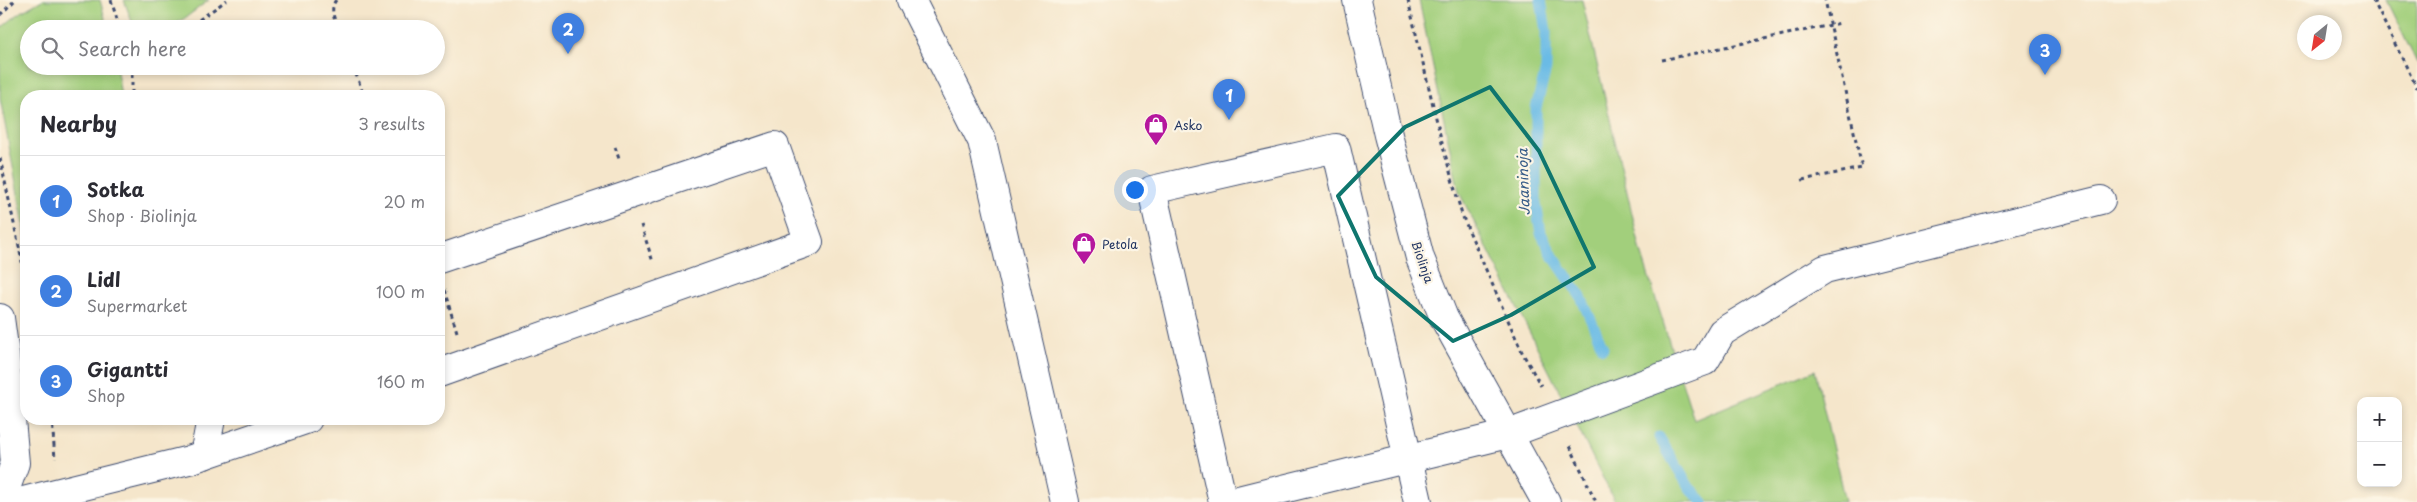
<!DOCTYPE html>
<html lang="en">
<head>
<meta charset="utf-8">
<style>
  body { margin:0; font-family:"Playpen Sans",sans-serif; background:#f7f7f7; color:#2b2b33 }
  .controls { position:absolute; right:15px; bottom:15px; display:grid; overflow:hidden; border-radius:10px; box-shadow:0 2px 8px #0003 }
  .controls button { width:45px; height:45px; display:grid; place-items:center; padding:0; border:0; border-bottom:1px solid #e1e1e2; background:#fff; color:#2b2b33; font:25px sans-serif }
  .compass { position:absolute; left:2297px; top:15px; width:45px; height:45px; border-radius:50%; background:#fff; box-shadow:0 2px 8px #0003; rotate:210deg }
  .you { position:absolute; left:1134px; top:189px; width:18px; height:18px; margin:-12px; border:4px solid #fff; border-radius:50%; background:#1a73e8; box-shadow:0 0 0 8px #1a73e833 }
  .badge { display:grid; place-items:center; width:32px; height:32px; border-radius:50%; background:#ea580c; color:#fff; font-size:16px; font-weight:700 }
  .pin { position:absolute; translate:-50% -41px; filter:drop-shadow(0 1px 2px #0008) }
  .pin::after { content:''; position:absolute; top:26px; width:18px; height:15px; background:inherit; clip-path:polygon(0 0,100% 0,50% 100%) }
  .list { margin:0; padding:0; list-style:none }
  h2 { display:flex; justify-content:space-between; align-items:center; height:65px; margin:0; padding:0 20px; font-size:21px }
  h2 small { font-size:16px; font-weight:400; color:#7c7c81 }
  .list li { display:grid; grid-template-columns:32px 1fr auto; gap:15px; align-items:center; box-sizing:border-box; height:90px; padding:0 20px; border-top:1px solid #e1e1e2 }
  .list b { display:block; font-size:19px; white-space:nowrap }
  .list p { margin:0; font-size:16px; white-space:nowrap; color:#7c7c81 }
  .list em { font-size:16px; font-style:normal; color:#7c7c81 }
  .icon { flex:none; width:28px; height:28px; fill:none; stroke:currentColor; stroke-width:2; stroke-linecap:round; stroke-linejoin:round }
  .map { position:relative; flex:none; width:2417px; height:502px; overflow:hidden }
  .search { position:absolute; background:#fff; box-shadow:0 2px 8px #0003; left:20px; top:20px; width:425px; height:55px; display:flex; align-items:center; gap:12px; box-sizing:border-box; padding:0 18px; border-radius:28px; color:#7c7c81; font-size:19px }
  .panel { position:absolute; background:#fff; box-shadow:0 2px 8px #0003; left:20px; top:90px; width:425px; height:335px; border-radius:20px }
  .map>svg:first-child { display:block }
</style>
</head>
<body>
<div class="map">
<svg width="2417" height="502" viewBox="0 0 2417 502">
  <rect width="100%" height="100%" fill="#fcf5e5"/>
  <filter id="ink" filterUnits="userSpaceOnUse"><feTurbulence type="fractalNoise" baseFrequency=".02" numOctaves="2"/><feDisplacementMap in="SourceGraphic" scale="10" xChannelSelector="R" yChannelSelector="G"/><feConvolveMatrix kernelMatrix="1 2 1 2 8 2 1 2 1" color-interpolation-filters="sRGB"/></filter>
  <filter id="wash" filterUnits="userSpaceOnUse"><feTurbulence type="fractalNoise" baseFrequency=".0096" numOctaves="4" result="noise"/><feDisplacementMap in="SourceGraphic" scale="20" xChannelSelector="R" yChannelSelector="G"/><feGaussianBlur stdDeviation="1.12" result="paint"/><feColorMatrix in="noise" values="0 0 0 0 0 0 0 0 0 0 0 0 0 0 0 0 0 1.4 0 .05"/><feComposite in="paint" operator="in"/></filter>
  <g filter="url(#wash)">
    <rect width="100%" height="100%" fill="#f5e6cb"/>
    <g fill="#a2cf7c" stroke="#5e7f6d">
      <polygon points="42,0 100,0 108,29 29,29 29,66 116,66 121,96 26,96 26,236 0,98 0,29 18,14"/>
      <path d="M124,0H209C184,18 164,41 132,22Z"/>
      <polygon points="1419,0 1582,0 1641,252 1694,420 1815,370 1845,502 1615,502 1459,192"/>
      <polygon points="2386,0 2417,0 2417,63"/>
    </g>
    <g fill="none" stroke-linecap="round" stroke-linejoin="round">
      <g stroke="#6abbe5" stroke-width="11">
        <polyline points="1541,0 1546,31 1546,69 1536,108 1536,204 1541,233 1553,256 1581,297 1603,348"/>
        <polyline points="1659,437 1689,487 1703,502"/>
      </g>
    </g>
  </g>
  <g filter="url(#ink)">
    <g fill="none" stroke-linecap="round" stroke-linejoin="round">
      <g stroke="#3c4a6e" stroke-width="30">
        <g id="minor">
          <polyline points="911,0 982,141 1065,502"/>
          <polyline points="1357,0 1388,135 1420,258 1444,318 1546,502"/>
          <polyline points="439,259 775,146 809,242 439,373"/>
          <polyline points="0,318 5,354 15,463 1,502"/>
          <polyline points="204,455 211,419"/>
          <polyline points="19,502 189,460 308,419"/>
          <polyline points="1223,502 1152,190 1336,148 1418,502"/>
          <polyline points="1230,502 1508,434 1705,361 1722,332 1825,269 2101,200"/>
        </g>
      </g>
      <g stroke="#3c4a6e" stroke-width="3" stroke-dasharray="4 4" stroke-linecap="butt">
        <polyline points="111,0 120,29"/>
        <path d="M336,0C329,9 335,20 338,29"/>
        <polyline points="1408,0 1442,143 1462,215 1522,352 1541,386"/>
        <polyline points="2373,0 2417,88"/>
        <polyline points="0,15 15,0"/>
        <polyline points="186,29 227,0"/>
        <polyline points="1662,60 1841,23"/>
        <polyline points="132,66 132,96"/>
        <polyline points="353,66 364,96"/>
        <polyline points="615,147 620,162"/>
        <polyline points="0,158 26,280"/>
        <polyline points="1802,180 1862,168 1825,0"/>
        <polyline points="641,225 653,262"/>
        <polyline points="444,290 457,332"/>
        <polyline points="52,419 55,459"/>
        <polyline points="1570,446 1596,502"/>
      </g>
      <use href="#minor" stroke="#fff" stroke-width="28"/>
    </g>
  </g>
  <path fill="none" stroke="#0f766e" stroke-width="4" stroke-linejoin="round" d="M1490,87L1539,151L1594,267L1511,315L1453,341L1376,277L1338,196L1405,127Z"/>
  <defs>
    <g id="shop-pin" transform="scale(1.25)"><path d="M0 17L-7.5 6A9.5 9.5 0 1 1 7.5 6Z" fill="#b5179e" stroke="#fcf5e5"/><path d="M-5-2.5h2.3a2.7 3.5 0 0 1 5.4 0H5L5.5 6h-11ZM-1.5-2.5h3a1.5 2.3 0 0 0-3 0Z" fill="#fff"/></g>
  </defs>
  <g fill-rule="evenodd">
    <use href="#shop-pin" x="1156" y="125"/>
    <use href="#shop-pin" x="1084" y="244"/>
  </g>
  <g text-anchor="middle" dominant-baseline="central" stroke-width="4.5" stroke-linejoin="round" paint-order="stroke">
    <g font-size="12" fill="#1b2f5e" stroke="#fcf5e5" text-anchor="start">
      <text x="1174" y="125">Asko</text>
      <text x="1102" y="244">Petola</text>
    </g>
    <g font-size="12" fill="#1b2f5e" stroke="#fcf5e5">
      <text transform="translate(1423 262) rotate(71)">Biolinja</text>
    </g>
    <g font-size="14" font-style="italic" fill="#335986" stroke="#fcf5e5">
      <text transform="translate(1523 182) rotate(-92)">Jaaninoja</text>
    </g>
  </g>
</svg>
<div class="controls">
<button>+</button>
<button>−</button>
</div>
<svg class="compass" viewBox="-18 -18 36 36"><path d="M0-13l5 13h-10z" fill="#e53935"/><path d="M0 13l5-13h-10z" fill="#7c7c81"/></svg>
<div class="you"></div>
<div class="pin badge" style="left:1229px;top:120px;background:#3f7fe0">1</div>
<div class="pin badge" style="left:568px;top:54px;background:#3f7fe0">2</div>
<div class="pin badge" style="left:2045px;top:75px;background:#3f7fe0">3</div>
<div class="search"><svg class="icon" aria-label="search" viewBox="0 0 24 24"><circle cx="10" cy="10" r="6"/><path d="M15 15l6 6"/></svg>Search here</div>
<section class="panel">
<h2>Nearby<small>3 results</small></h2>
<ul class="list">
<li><span class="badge" style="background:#3f7fe0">1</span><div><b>Sotka</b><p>Shop · Biolinja</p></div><em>20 m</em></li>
<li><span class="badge" style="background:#3f7fe0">2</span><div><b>Lidl</b><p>Supermarket</p></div><em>100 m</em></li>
<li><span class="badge" style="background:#3f7fe0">3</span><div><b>Gigantti</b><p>Shop</p></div><em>160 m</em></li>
</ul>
</section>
</div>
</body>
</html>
